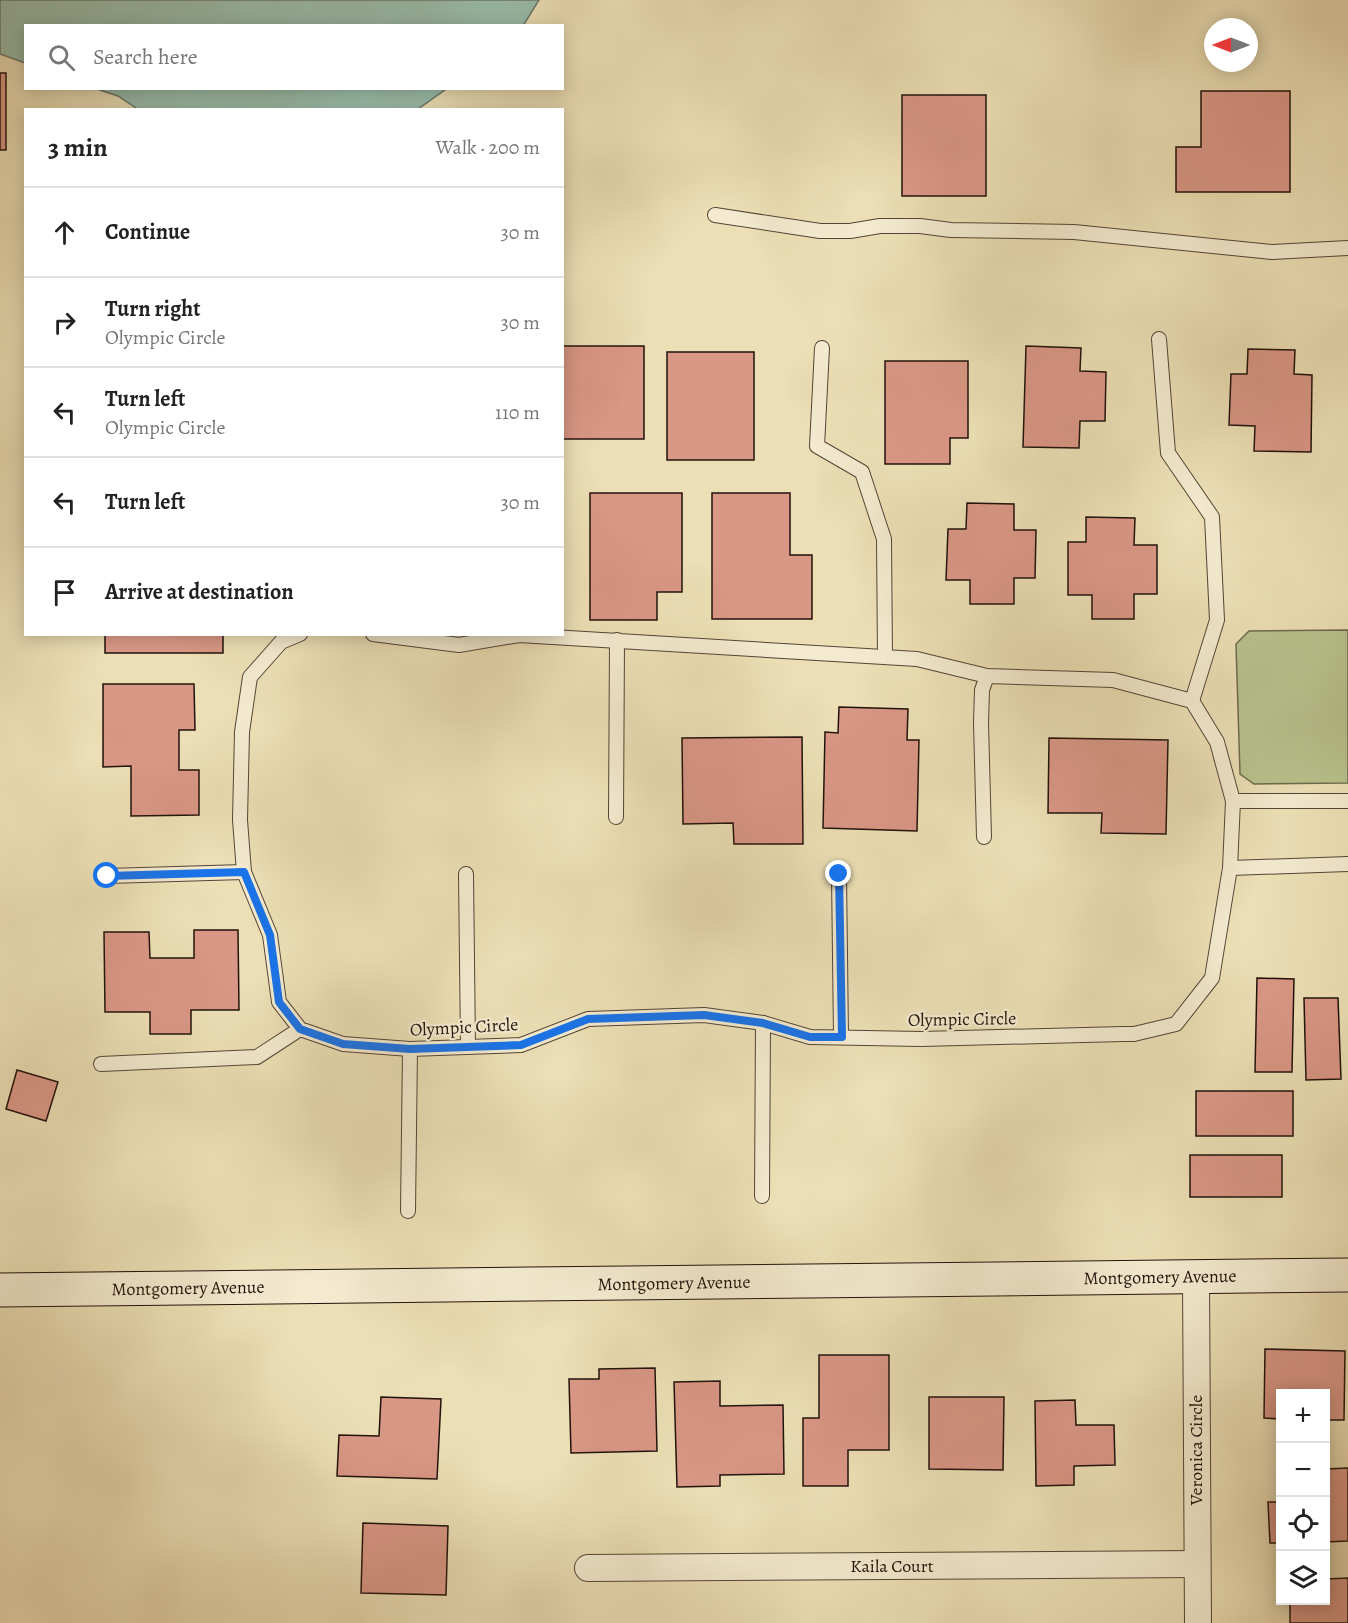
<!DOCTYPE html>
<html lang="en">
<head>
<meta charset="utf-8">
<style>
  body { margin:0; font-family:Alegreya,serif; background:#f2f2f2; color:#222 }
  .controls { position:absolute; right:18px; bottom:18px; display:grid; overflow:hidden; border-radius:0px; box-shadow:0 3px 15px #0003 }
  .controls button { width:54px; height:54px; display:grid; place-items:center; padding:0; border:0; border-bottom:2px solid #e0e0e0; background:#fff; color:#222; font:30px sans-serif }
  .compass { position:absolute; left:1204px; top:18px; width:54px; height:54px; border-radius:50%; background:#fff; box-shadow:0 3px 15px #0003; rotate:270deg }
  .stop { position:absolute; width:18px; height:18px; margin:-14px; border:4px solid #1a73e8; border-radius:50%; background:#fff }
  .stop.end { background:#1a73e8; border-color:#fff; box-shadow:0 2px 6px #0008 }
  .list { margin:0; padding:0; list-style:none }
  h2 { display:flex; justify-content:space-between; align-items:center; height:78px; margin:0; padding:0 24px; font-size:26px }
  h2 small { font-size:20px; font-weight:400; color:#767676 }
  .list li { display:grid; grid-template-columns:39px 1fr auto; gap:18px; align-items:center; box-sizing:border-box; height:90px; padding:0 24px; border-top:2px solid #e0e0e0 }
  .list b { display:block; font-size:22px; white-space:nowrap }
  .list p { margin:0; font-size:20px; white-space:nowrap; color:#767676 }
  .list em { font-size:20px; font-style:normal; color:#767676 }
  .icon { flex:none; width:33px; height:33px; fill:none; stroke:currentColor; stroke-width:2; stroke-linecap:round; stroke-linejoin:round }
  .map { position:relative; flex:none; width:1348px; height:1623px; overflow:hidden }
  .search { position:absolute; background:#fff; box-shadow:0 3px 15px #0003; left:24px; top:24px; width:540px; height:66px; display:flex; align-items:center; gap:15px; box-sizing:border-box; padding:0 21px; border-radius:0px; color:#767676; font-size:22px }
  .panel { position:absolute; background:#fff; box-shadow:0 3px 15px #0003; left:24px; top:108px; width:540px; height:528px; border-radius:0px }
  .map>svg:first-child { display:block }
</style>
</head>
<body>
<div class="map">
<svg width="1348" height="1623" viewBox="0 0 1348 1623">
  <rect width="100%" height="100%" fill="#ecdfb5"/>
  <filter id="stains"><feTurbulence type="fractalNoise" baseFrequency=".00333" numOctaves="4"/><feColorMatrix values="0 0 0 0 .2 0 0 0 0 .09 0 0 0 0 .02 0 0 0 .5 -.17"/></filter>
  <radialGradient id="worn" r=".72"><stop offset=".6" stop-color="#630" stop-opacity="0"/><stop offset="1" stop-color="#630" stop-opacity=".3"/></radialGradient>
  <polygon fill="#b8c28d" stroke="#6d6a4c" stroke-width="1.5" points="1348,630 1348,783 1254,784 1240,774 1236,644 1249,631"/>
  <g fill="#99bdab" stroke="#69796b" stroke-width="1.5">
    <polygon points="0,0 539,0 523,26 26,26 25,63 0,54"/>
    <polygon points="97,89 446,88 446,89 418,109 139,110 118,96"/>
  </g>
  <g fill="#d99786" stroke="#22120b" stroke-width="1.5">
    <rect x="0" y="73" width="6" height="77"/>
    <polygon points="1201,91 1290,91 1290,192 1176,192 1176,147 1201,147"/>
    <rect x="902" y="95" width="84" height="101"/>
    <rect x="562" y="346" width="82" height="93"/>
    <polygon points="1026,346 1081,348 1080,371 1106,372 1105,421 1080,421 1079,448 1023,447"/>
    <polygon points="1248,349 1295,350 1294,374 1312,375 1311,452 1254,451 1255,426 1229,425 1231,374 1247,374"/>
    <rect x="667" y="352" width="87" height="108"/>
    <polygon points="885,361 968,361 968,438 950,438 950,464 885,464"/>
    <polygon points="590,493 682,493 682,592 657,592 657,620 590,620"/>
    <polygon points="712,493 790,493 790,555 812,555 812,619 712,619"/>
    <polygon points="967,503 1014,504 1014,530 1036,530 1035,578 1014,578 1014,604 970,604 970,580 946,580 948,529 966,529"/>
    <polygon points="1086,517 1135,518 1134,545 1157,545 1157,594 1134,594 1134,619 1092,619 1092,595 1068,595 1068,542 1086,542"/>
    <rect x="105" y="634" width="118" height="19"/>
    <polygon points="103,684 194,684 195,730 179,730 179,770 199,770 199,815 131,816 131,766 103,767"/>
    <polygon points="839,707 908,709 907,740 919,740 917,831 823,828 825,732 838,733"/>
    <polygon points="802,737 803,844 734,844 733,823 683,824 682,738"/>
    <polygon points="1049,738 1168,740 1166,834 1101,833 1102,813 1048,813"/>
    <polygon points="194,930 238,930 239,1010 191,1010 191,1034 150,1034 150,1012 105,1012 104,932 149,932 150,958 194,958"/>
    <polygon points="1257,978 1294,979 1292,1072 1255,1072"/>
    <polygon points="1304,998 1338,998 1341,1079 1306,1080"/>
    <polygon points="17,1070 58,1082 46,1121 6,1109"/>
    <rect x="1196" y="1091" width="97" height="45"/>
    <rect x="1190" y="1155" width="92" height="42"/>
    <polygon points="1265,1349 1345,1351 1344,1420 1326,1420 1326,1394 1280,1394 1280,1419 1264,1418"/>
    <polygon points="819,1355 889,1355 889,1450 848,1450 848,1486 803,1486 803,1418 819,1418"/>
    <polygon points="655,1368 657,1451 571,1453 569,1379 599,1379 599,1369"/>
    <polygon points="720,1381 720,1406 783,1405 784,1474 720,1475 720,1486 677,1487 674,1382"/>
    <polygon points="381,1397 441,1399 437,1479 337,1476 339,1435 379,1436"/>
    <polygon points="929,1397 1004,1397 1003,1470 929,1469"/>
    <polygon points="1075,1400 1076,1425 1114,1425 1115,1465 1074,1466 1074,1485 1036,1486 1035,1401"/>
    <polygon points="1348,1468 1348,1541 1326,1542 1326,1469"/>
    <polygon points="1268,1502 1280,1502 1280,1543 1270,1543"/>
    <polygon points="363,1523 448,1526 446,1595 361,1593"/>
    <polygon points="1348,1578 1348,1623 1290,1623 1290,1600 1326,1600 1326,1579"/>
  </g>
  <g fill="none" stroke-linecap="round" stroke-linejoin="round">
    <g stroke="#544536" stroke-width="16">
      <g id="lane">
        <polyline points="715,215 820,231 850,231 880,226 920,226 951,230 1074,232 1272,252 1348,248"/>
        <polyline points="1159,339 1168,453 1212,517 1217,620 1192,701"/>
        <polyline points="822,348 817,446 862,472 884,539 885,657"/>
        <polyline points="300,634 281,642 250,677 242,732 240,820 244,872 270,935 279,1002 300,1029 343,1044 410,1049 521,1045 588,1019 704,1015 763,1023 810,1037 921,1039 1123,1034 1134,1034 1176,1024 1212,978 1230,868 1233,801 1217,742 1192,701 1113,680 987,676 917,659 519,635 459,645 373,634"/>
        <polyline points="1233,801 1348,801"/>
        <polyline points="616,817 617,640"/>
        <polyline points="984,837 981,723 982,690 987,676"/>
        <polyline points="1230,868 1348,864"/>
        <polyline points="466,874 468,1047"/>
        <polyline points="839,874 841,1037"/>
        <polyline points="107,876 244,872"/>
        <polyline points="101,1064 257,1057 300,1029"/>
        <polyline points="762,1196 763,1023"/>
        <polyline points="408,1211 410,1049"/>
      </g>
    </g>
    <g stroke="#544536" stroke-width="28">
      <g id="street">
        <polyline points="1196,1277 1198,1623"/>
        <polyline points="588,1568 1197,1564"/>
      </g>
    </g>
    <g stroke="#22120b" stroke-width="35">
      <polyline id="secondary" points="0,1290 1348,1275"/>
    </g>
    <use href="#lane" stroke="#f3eacf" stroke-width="14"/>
    <use href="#street" stroke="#f3eacf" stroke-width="26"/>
    <use href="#secondary" stroke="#f3eacf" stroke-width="33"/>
  </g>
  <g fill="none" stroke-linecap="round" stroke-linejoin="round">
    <polyline stroke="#1a73e8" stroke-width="8" points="107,876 244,872 270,935 279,1002 300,1029 343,1044 410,1049 521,1045 588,1019 704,1015 763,1023 810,1037 842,1037 839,874"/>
  </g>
  <g text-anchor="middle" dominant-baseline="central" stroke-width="4.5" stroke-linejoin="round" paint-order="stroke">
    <g font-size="18" fill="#22120b" stroke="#f3eacf">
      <text transform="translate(962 1019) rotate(-1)">Olympic Circle</text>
      <text transform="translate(464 1027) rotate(-3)">Olympic Circle</text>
      <text transform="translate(1160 1277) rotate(-1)">Montgomery Avenue</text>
      <text transform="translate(674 1283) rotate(-1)">Montgomery Avenue</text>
      <text transform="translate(188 1288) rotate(-1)">Montgomery Avenue</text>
      <text transform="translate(1196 1450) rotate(-90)">Veronica Circle</text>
      <text x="892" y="1566">Kaila Court</text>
    </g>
  </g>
  <rect width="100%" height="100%" filter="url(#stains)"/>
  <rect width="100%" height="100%" fill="url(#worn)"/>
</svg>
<div class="controls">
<button>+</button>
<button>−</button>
<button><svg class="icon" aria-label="locate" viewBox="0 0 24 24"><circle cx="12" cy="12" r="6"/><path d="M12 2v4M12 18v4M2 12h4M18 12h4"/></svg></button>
<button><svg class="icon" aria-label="layers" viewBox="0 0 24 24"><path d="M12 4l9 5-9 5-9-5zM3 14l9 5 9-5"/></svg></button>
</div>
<svg class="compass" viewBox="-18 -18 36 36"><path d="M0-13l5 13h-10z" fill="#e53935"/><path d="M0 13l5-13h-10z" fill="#767676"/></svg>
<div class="stop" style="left:107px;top:876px"></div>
<div class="stop end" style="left:839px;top:874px"></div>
<div class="search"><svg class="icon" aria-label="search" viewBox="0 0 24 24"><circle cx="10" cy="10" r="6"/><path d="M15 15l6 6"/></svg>Search here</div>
<section class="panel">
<h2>3 min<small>Walk · 200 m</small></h2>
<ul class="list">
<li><svg class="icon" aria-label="ahead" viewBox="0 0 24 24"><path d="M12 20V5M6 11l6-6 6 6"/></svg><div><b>Continue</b></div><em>30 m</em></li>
<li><svg class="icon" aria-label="right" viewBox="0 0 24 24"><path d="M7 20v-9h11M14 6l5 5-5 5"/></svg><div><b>Turn right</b><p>Olympic Circle</p></div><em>30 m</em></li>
<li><svg class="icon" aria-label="left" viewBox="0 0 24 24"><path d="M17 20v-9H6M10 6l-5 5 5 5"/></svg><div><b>Turn left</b><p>Olympic Circle</p></div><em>110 m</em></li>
<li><svg class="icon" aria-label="left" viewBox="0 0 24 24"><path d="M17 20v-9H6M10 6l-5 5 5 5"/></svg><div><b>Turn left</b></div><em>30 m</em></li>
<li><svg class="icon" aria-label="arrive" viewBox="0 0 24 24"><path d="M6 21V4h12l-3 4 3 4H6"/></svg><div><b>Arrive at destination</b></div></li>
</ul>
</section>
</div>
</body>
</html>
